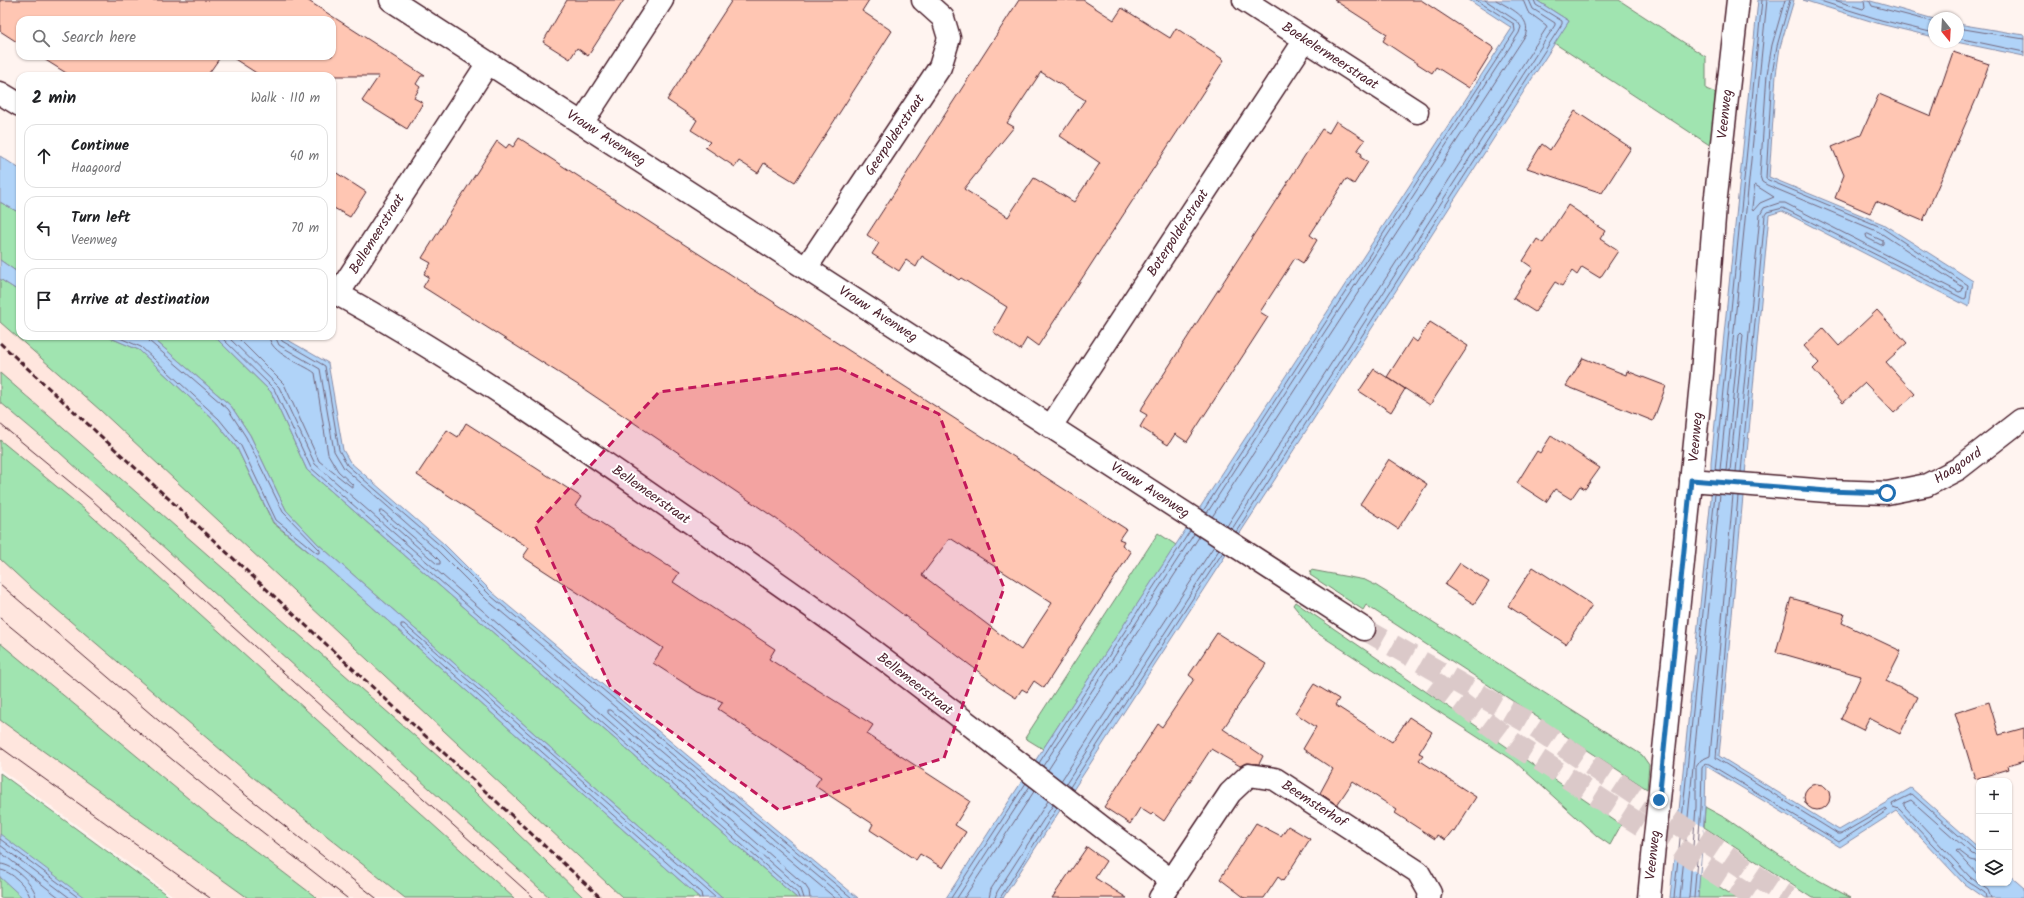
<!DOCTYPE html>
<html lang="en">
<head>
<meta charset="utf-8">
<style>
  body { margin:0; font-family:Kalam,sans-serif; background:#f6f6f6; color:#202124 }
  .controls { position:absolute; right:12px; bottom:12px; display:grid; overflow:hidden; border-radius:8px; box-shadow:0 1px 3px #0004 }
  .controls button { width:36px; height:36px; display:grid; place-items:center; padding:0; border:0; border-bottom:1px solid #e0e0e0; background:#fff; color:#202124; font:20px sans-serif }
  .compass { position:absolute; left:1928px; top:12px; width:36px; height:36px; border-radius:50%; background:#fff; box-shadow:0 1px 3px #0004; rotate:162deg }
  .stop { position:absolute; width:12px; height:12px; margin:-9px; border:3px solid #1f6fb2; border-radius:50%; background:#fff }
  .stop.end { background:#1f6fb2; border-color:#fff; box-shadow:0 1px 4px #0008 }
  .list { margin:0; padding:0; list-style:none }
  h2 { display:flex; justify-content:space-between; align-items:center; height:52px; margin:0; padding:0 16px; font-size:17px }
  h2 small { font-size:13px; font-weight:400; color:#757577 }
  .list li { display:grid; grid-template-columns:26px 1fr auto; gap:12px; align-items:center; box-sizing:border-box; height:64px; margin:0 8px 8px; padding:0 8px; border:1px solid #e0e0e0; border-radius:12px }
  .list b { display:block; font-size:15px; white-space:nowrap }
  .list p { margin:0; font-size:13px; white-space:nowrap; color:#757577 }
  .list em { font-size:13px; font-style:normal; color:#757577 }
  .icon { flex:none; width:22px; height:22px; fill:none; stroke:currentColor; stroke-width:2; stroke-linecap:round; stroke-linejoin:round }
  .map { position:relative; flex:none; width:2024px; height:898px; overflow:hidden }
  .search { position:absolute; background:#fff; box-shadow:0 1px 3px #0004; left:16px; top:16px; width:320px; height:44px; display:flex; align-items:center; gap:10px; box-sizing:border-box; padding:0 14px; border-radius:12px; color:#757577; font-size:15px }
  .panel { position:absolute; background:#fff; box-shadow:0 1px 3px #0004; left:16px; top:72px; width:320px; height:268px; border-radius:12px }
  .map>svg:first-child { display:block }
</style>
</head>
<body>
<div class="map">
<svg width="2024" height="898" viewBox="0 0 2024 898">
  <rect width="100%" height="100%" fill="#fff4f0"/>
  <filter id="ink" filterUnits="userSpaceOnUse"><feTurbulence type="fractalNoise" baseFrequency=".025" numOctaves="2"/><feDisplacementMap in="SourceGraphic" scale="8" xChannelSelector="R" yChannelSelector="G"/><feConvolveMatrix kernelMatrix="1 2 1 2 8 2 1 2 1" color-interpolation-filters="sRGB"/></filter>
  <g filter="url(#ink)">
    <polygon fill="#ffe6de" points="0,322 100,409 623,898 176,898 0,769 0,402 59,452 105,495 123,480 0,373"/>
    <g fill="#a0e4b0" stroke="#75826e">
      <polygon points="1536,0 1619,0 1706,57 1706,89 1716,93 1711,146 1554,43 1569,21"/>
      <polygon points="0,202 20,213 20,274 0,260"/>
      <polygon points="0,279 20,292 20,336 106,336 139,350 216,422 237,448 273,523 325,565 700,898 623,898 100,410 0,322"/>
      <polygon points="150,336 214,336 271,392 307,470 797,898 722,898 318,544 286,510 250,435 231,406"/>
      <polygon points="0,373 440,758 584,898 550,898 59,452 0,402"/>
      <polygon points="0,440 84,509 514,898 405,898 249,774 28,585 0,559"/>
      <polygon points="1158,533 1176,545 1043,749 1025,738"/>
      <polygon points="1311,570 1365,580 1375,585 1642,755 1649,765 1647,789 1366,605 1363,610 1310,575"/>
      <polygon points="1295,602 1621,825 1610,845 1597,836 1513,760 1314,631 1293,605"/>
      <polygon points="0,643 212,818 317,898 248,898 0,720"/>
      <polygon points="0,773 171,898 0,898"/>
      <polygon points="1705,807 1727,819 1802,871 1851,898 1812,898 1704,827"/>
      <polygon points="1699,874 1737,898 1698,898"/>
    </g>
    <g fill="#b0d3f8" stroke="#878ba6">
      <polygon points="1469,0 1536,0 1569,21 1270,487 1003,898 946,898 1512,28"/>
      <polygon points="1758,0 1794,0 1780,47 1776,75 1769,177 1883,224 1973,281 1969,307 1782,211 1769,215 1719,756 1839,830 1911,788 1979,848 1979,883 2009,883 2009,875 2024,888 2024,898 1984,898 1964,884 1896,811 1840,847 1706,766 1705,807 1698,898 1670,898 1711,498 1711,462"/>
      <polygon points="1803,0 1867,0 1934,19 1934,37 1880,24"/>
      <polygon points="1958,24 2024,35 2024,56 1956,42 1958,42"/>
      <polygon points="0,156 20,169 20,213 0,202"/>
      <polygon points="0,260 20,274 20,292 0,279"/>
      <polygon points="106,336 150,336 231,406 250,435 286,510 318,544 722,898 700,898 325,565 273,522 237,448 216,422 139,350"/>
      <polygon points="214,336 281,336 328,363 343,450 350,462 444,544 493,593 858,898 797,898 307,470 271,392"/>
      <polygon points="0,834 85,898 23,898 0,877"/>
    </g>
    <polygon fill="#fff4f0" points="1677,811 1704,827 1699,874 1673,857"/>
    <g fill="none" stroke-linecap="round" stroke-linejoin="round">
      <g stroke="#73677d" stroke-width="1">
        <polyline points="1817,0 1881,20 1934,33"/>
        <polyline points="1834,0 1863,9 1865,7 1864,0"/>
        <polyline points="1869,0 1872,6 1934,22"/>
        <polyline points="1958,28 2024,39"/>
        <polyline points="1958,38 2024,52"/>
        <polygon points="1755,185 1774,197 1760,203 1753,211 1752,209"/>
        <polygon points="1868,234 1883,241 1883,244 1881,245 1867,238 1866,235"/>
        <polyline points="115,336 141,347 219,419 241,446 276,520 317,553 320,553 320,550 283,512 246,437 228,409 149,341 148,336"/>
        <polyline points="220,336 274,389 311,468 797,893 799,898"/>
        <polyline points="227,336 279,387 315,464 801,889 804,898"/>
        <path d="M236,336L284,384L319,461L353,488V485L338,471L328,454L315,373C302,363 270,354 269,336"/>
        <polyline points="275,336 279,345 320,369 334,451 344,468 438,551 487,600 844,898"/>
        <polyline points="280,336 282,341 325,366 339,450 347,465 442,547 491,596 852,898"/>
        <polyline points="1715,470 1762,0"/>
        <polyline points="1720,470 1767,0"/>
        <polyline points="1726,471 1739,335 1741,333 1743,335 1730,471"/>
        <polyline points="1736,472 1760,215 1764,208 1779,203 1785,203 1959,292 1962,291 1963,287 1879,232 1767,185 1762,182 1760,176 1767,74 1772,45 1785,0"/>
        <polyline points="1741,472 1765,215 1767,212 1783,208 1964,299 1966,298 1968,285 1881,227 1766,179 1772,74 1777,46 1790,0"/>
        <polygon points="380,511 383,511 434,555 440,561 440,564 437,564 380,514"/>
        <polyline points="1203,511 1515,31 1514,24 1476,0"/>
        <polyline points="1207,513 1519,33 1521,27 1518,22 1485,0"/>
        <path d="M1212,517L1525,36C1533,17 1509,8 1496,0"/>
        <polyline points="1227,526 1547,27 1546,25 1528,12 1523,0"/>
        <polyline points="1232,529 1555,25 1555,23 1533,9 1529,0"/>
        <polyline points="1236,532 1562,24 1562,21 1536,5 1534,0"/>
        <polyline points="1039,763 1190,531"/>
        <polyline points="1043,766 1194,534"/>
        <polyline points="1048,770 1199,537"/>
        <polyline points="1061,781 1214,546"/>
        <polyline points="1066,784 1219,550"/>
        <polyline points="1070,787 1223,552"/>
        <polyline points="0,839 79,898"/>
        <polyline points="0,845 70,898"/>
        <polyline points="1979,851 1975,850 1912,794 1892,804 1893,807 1899,809 1966,880 1985,893 1986,898"/>
        <polyline points="0,852 60,898"/>
        <polyline points="1979,856 1972,854 1911,800 1904,803 1904,806 1970,877 1988,890 1991,898"/>
        <polyline points="1979,862 1971,860 1958,850 1956,851 1979,876"/>
        <path d="M0,864C13,864 36,885 36,898"/>
        <path d="M0,870C10,870 29,888 30,898"/>
        <polyline points="702,898 701,893 401,627 401,624 404,624 716,898"/>
        <polyline points="810,898 809,891 805,885 608,713 608,710 611,710 835,898"/>
        <polyline points="951,898 1026,783"/>
        <polyline points="957,898 1030,786"/>
        <polyline points="964,898 1035,790"/>
        <polyline points="989,898 991,889 1048,801"/>
        <polyline points="995,898 997,892 1053,805"/>
        <polyline points="1000,898 1057,808"/>
        <polyline points="1674,898 1715,494"/>
        <polyline points="1680,898 1720,494"/>
        <polyline points="1689,898 1696,807 1696,767 1701,760 1710,756 1733,495"/>
        <polyline points="1694,898 1701,807 1702,768 1705,763 1709,764 1839,842 1888,810 1886,808 1841,834 1838,834 1716,758 1738,496"/>
      </g>
    </g>
    <g fill="#ffc6b3" stroke="#4a1f2b" fill-rule="evenodd">
      <polygon points="0,0 307,0 425,76 421,76 416,84 420,87 414,98 423,103 407,129 362,101 379,76 261,76 230,56 332,56 332,20 20,20 20,44 0,31"/>
      <polygon points="567,0 624,0 588,56 577,48 570,59 543,42"/>
      <polygon points="732,0 869,0 862,11 892,31 795,182 764,163 758,173 739,161 735,167 705,147 710,142 691,130 697,120 667,100"/>
      <path d="M1019,0H1083L1114,20L1122,8L1170,38L1176,28L1224,60L1038,346L1027,338L1020,350L993,332L1007,307L961,278L959,280L922,256L916,267L906,260L899,271L872,254L879,243L867,235ZM1041,72L1085,100L1060,136L1100,163L1074,202L1034,178L1008,217L964,189L1014,127L1007,123Z"/>
      <polygon points="1334,0 1421,0 1494,48 1469,88 1436,67 1432,73 1407,57 1383,41 1387,34"/>
      <polygon points="1953,52 1989,64 1978,95 1923,221 1876,201 1870,213 1835,198 1844,175 1832,147 1861,135 1879,94 1931,116"/>
      <polygon points="39,56 221,56 207,76 71,76"/>
      <polygon points="1575,111 1631,148 1602,193 1527,168 1542,144 1550,150"/>
      <polygon points="1336,121 1365,140 1357,151 1362,154 1360,157 1368,162 1354,184 1346,179 1310,235 1317,240 1303,263 1295,258 1260,312 1268,317 1187,442 1175,434 1168,445 1140,427 1147,415 1140,411 1322,129 1329,133"/>
      <path d="M519,138L1126,529L1119,539L1124,541L1122,545L1131,552L1044,688L1034,681L1027,692L1022,689L1016,698L999,687L775,518L578,385L423,287L429,277L424,274L431,263L422,258L444,223L497,141L506,148L509,144L513,147ZM950,538L1052,603L1021,650L922,575Z"/>
      <polygon points="332,170 366,192 350,217 332,207"/>
      <polygon points="1568,205 1595,223 1594,224 1605,231 1600,239 1618,251 1600,278 1582,267 1577,275 1572,271 1562,286 1555,282 1535,312 1513,298 1533,268 1523,261 1537,239 1543,243"/>
      <polygon points="1877,310 1907,343 1886,362 1915,394 1894,413 1865,383 1843,403 1813,369 1819,363 1804,346 1823,328 1839,346"/>
      <polygon points="1430,322 1468,346 1430,405 1387,377 1412,338 1417,342"/>
      <polygon points="1583,358 1626,375 1627,371 1666,386 1653,421 1566,386"/>
      <polygon points="1374,369 1405,389 1391,412 1359,391"/>
      <polygon points="466,423 581,497 575,506 679,573 673,582 775,649 769,659 873,725 867,734 970,801 955,825 966,832 943,868 920,854 916,860 870,830 873,824 815,786 821,777 718,709 723,702 698,692 653,663 663,648 523,557 529,548 417,475 447,430 458,437"/>
      <polygon points="1551,436 1600,468 1585,489 1580,486 1571,499 1555,489 1546,502 1517,483 1537,451 1540,453"/>
      <polygon points="1389,459 1427,484 1398,529 1360,504"/>
      <polygon points="1460,563 1489,582 1474,604 1445,585"/>
      <polygon points="1533,567 1592,605 1566,644 1508,606"/>
      <polygon points="1791,598 1845,614 1842,623 1901,651 1886,681 1918,697 1900,734 1869,718 1863,730 1841,719 1861,676 1776,652"/>
      <polygon points="1217,633 1266,664 1223,729 1263,756 1259,764 1246,763 1240,766 1211,749 1164,821 1153,813 1151,815 1140,808 1130,824 1104,807 1158,724 1162,727 1194,679 1189,675"/>
      <polygon points="1314,684 1339,699 1335,705 1392,742 1409,717 1432,732 1419,753 1423,755 1419,760 1476,797 1454,832 1452,831 1445,840 1437,835 1435,839 1395,813 1397,810 1353,781 1337,805 1320,793 1333,769 1303,749 1316,727 1295,713"/>
      <polygon points="1989,702 1999,735 2024,728 2024,761 2008,766 2009,769 1975,779 1955,713"/>
      <circle cx="1817" cy="797" r="13"/>
      <polygon points="1256,823 1281,836 1288,826 1310,839 1283,881 1278,877 1264,898 1245,898 1220,879"/>
      <polygon points="1087,847 1106,861 1095,878 1127,898 1052,898"/>
    </g>
    <g fill="none" stroke-linecap="round" stroke-linejoin="round">
      <g stroke="#dbc9c9" stroke-width="22" stroke-dasharray="22 11" stroke-linecap="butt">
        <polyline points="1364,629 1527,722 1789,898"/>
        <polyline points="1433,682 1519,747 1755,898"/>
      </g>
      <g stroke="#4a1f2b" stroke-width="25">
        <g id="minor">
          <polyline points="391,0 1364,629"/>
          <polyline points="1244,0 1417,112"/>
          <polyline points="0,93 20,105"/>
          <polyline points="582,123 662,0"/>
          <polyline points="806,268 940,67 949,38 943,18 923,0"/>
          <path d="M332,291C439,349 541,419 641,488C720,543 800,597 877,654C976,728 1073,806 1172,881"/>
          <polyline points="338,294 488,63"/>
          <polyline points="1051,426 1305,40"/>
          <polyline points="1691,480 1827,491 1887,493 1927,485 1958,469 2021,420 2024,420"/>
          <polyline points="1659,800 1702,373 1715,205 1738,0"/>
          <polyline points="1160,898 1230,793 1249,775 1275,779 1418,872 1430,893 1429,898"/>
          <polyline points="1649,898 1654,846"/>
        </g>
      </g>
      <use href="#minor" stroke="#fff" stroke-width="22"/>
      <g stroke="#4a1f2b" stroke-width="1">
        <polyline points="0,424 93,501 534,898"/>
        <polyline points="0,584 238,789 376,898"/>
        <polyline points="0,618 224,802 347,898"/>
        <polyline points="0,747 210,898"/>
      </g>
      <polyline stroke="#4a1f2b" stroke-width="3" stroke-dasharray="6 3" stroke-linecap="butt" points="0,343 601,898"/>
      <g stroke="#4a1f2b" stroke-width="25" stroke-linecap="butt">
        <polyline id="minor-bridge" points="1654,846 1659,800"/>
      </g>
      <use href="#minor-bridge" stroke="#fff" stroke-width="22"/>
    </g>
  </g>
  <g fill="none" stroke-linecap="round" stroke-linejoin="round" filter="url(#ink)">
    <polyline stroke="#1f6fb2" stroke-width="5" points="1659,800 1691,480 1827,491 1887,493"/>
  </g>
  <path fill="#c2185b" fill-opacity="0.2" stroke="#c2185b" stroke-width="3" stroke-dasharray="8 5" stroke-linejoin="round" d="M839,368L939,414L1004,588L944,758L779,810L611,688L535,525L659,392Z"/>
  <g text-anchor="middle" dominant-baseline="central" stroke-width="4" stroke-linejoin="round" paint-order="stroke">
    <g font-size="14" fill="#4a1f2b" stroke="#fff">
      <text transform="translate(1330 56) rotate(33)">Boekelermeerstraat</text>
      <text transform="translate(1725 114) rotate(-84)">Veenweg</text>
      <text transform="translate(895 135) rotate(-56)">Geerpolderstraat</text>
      <text transform="translate(606 138) rotate(33)">Vrouw Avenweg</text>
      <text transform="translate(1178 233) rotate(-57)">Boterpolderstraat</text>
      <text transform="translate(377 234) rotate(-58)">Bellemeerstraat</text>
      <text transform="translate(878 314) rotate(33)">Vrouw Avenweg</text>
      <text transform="translate(1696 437) rotate(-85)">Veenweg</text>
      <text transform="translate(1958 466) rotate(-33)">Haagoord</text>
      <text transform="translate(1150 490) rotate(33)">Vrouw Avenweg</text>
      <text transform="translate(651 495) rotate(35)">Bellemeerstraat</text>
      <text transform="translate(915 684) rotate(38)">Bellemeerstraat</text>
      <text transform="translate(1314 804) rotate(33)">Beemsterhof</text>
      <text transform="translate(1653 855) rotate(-84)">Veenweg</text>
    </g>
  </g>
</svg>
<div class="controls">
<button>+</button>
<button>−</button>
<button><svg class="icon" aria-label="layers" viewBox="0 0 24 24"><path d="M12 4l9 5-9 5-9-5zM3 14l9 5 9-5"/></svg></button>
</div>
<svg class="compass" viewBox="-18 -18 36 36"><path d="M0-13l5 13h-10z" fill="#e53935"/><path d="M0 13l5-13h-10z" fill="#757577"/></svg>
<div class="stop" style="left:1887px;top:493px"></div>
<div class="stop end" style="left:1659px;top:800px"></div>
<div class="search"><svg class="icon" aria-label="search" viewBox="0 0 24 24"><circle cx="10" cy="10" r="6"/><path d="M15 15l6 6"/></svg>Search here</div>
<section class="panel">
<h2>2 min<small>Walk · 110 m</small></h2>
<ul class="list">
<li><svg class="icon" aria-label="ahead" viewBox="0 0 24 24"><path d="M12 20V5M6 11l6-6 6 6"/></svg><div><b>Continue</b><p>Haagoord</p></div><em>40 m</em></li>
<li><svg class="icon" aria-label="left" viewBox="0 0 24 24"><path d="M17 20v-9H6M10 6l-5 5 5 5"/></svg><div><b>Turn left</b><p>Veenweg</p></div><em>70 m</em></li>
<li><svg class="icon" aria-label="arrive" viewBox="0 0 24 24"><path d="M6 21V4h12l-3 4 3 4H6"/></svg><div><b>Arrive at destination</b></div></li>
</ul>
</section>
</div>
</body>
</html>
